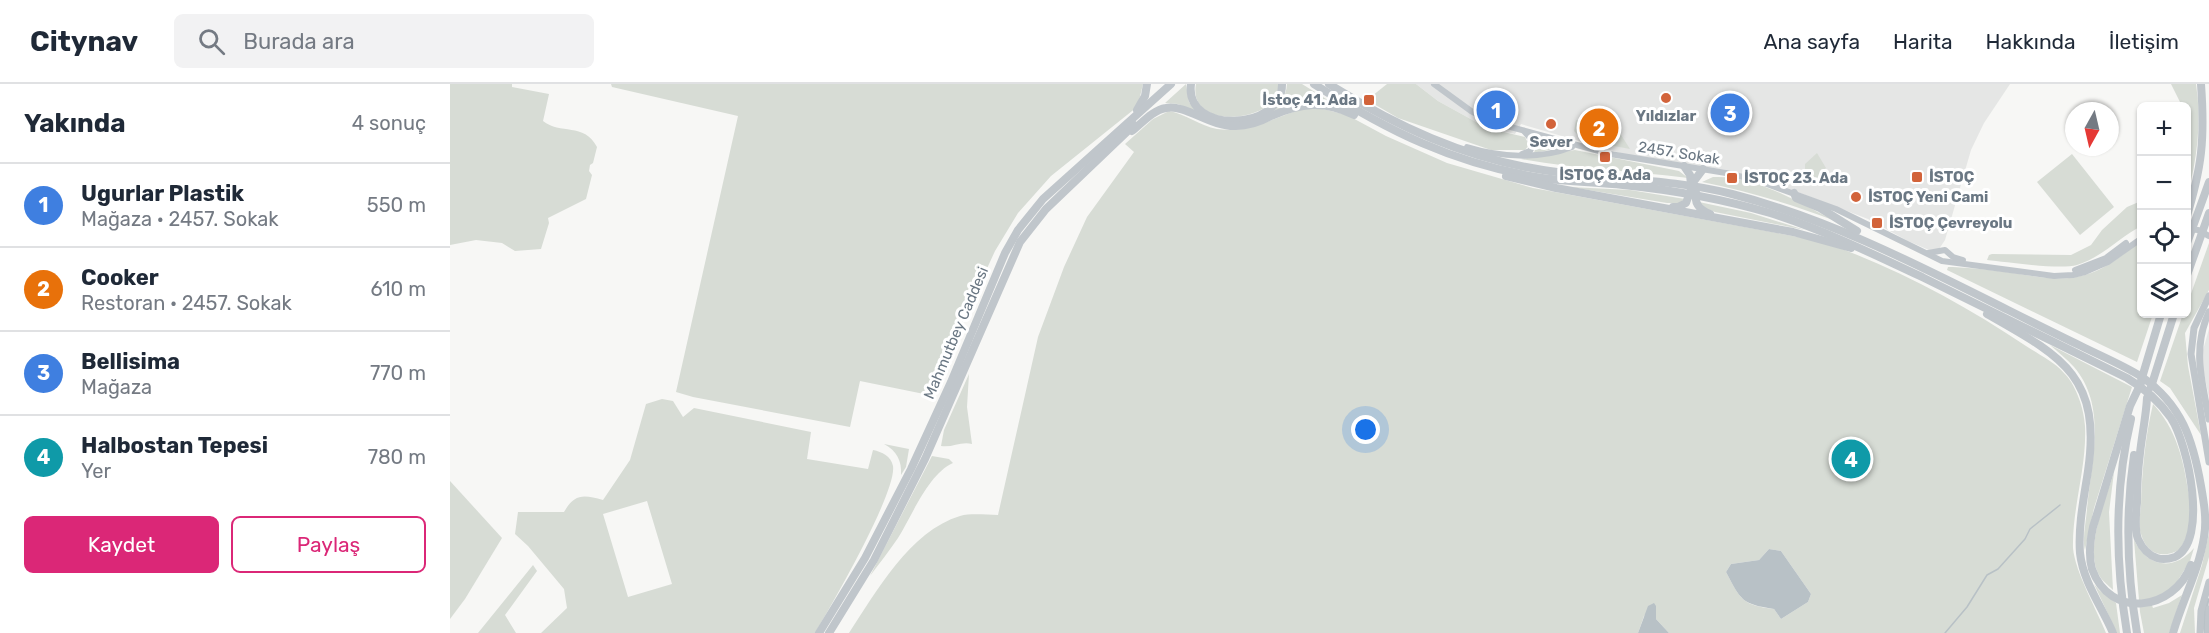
<!DOCTYPE html>
<html lang="tr">
<head>
<meta charset="utf-8">
<style>
  body { margin:0; font-family:Rubik,sans-serif; background:#f2f2f3; color:#1f2937 }
  .controls { position:absolute; right:18px; top:18px; display:grid; overflow:hidden; border-radius:9px; box-shadow:0 2px 4px #0004 }
  .controls button { width:54px; height:54px; display:grid; place-items:center; padding:0; border:0; border-bottom:2px solid #e0e1e3; background:#fff; color:#1f2937; font:30px sans-serif }
  .compass { position:absolute; left:1615px; top:18px; width:54px; height:54px; border-radius:50%; background:#fff; box-shadow:0 2px 4px #0004; rotate:188deg }
  .you { position:absolute; left:916px; top:346px; width:21px; height:21px; margin:-15px; border:4px solid #fff; border-radius:50%; background:#1a73e8; box-shadow:0 0 0 9px #1a73e833 }
  .badge { display:grid; place-items:center; width:39px; height:39px; border-radius:50%; background:#db2777; color:#fff; font-size:20px; font-weight:700 }
  .pin { position:absolute; translate:-50% -50%; border:3px solid #fff; box-shadow:0 2px 6px #0006 }
  .list { margin:0; padding:0; list-style:none }
  h2 { display:flex; justify-content:space-between; align-items:center; height:78px; margin:0; padding:0 24px; font-size:26px }
  h2 small { font-size:20px; font-weight:400; color:#747a83 }
  .list li { display:grid; grid-template-columns:39px 1fr auto; gap:18px; align-items:center; box-sizing:border-box; height:84px; padding:0 24px; border-top:2px solid #e0e1e3 }
  .list b { display:block; font-size:22px; white-space:nowrap }
  .list p { margin:0; font-size:20px; white-space:nowrap; color:#747a83 }
  .list em { font-size:20px; font-style:normal; color:#747a83 }
  .actions { display:flex; gap:12px; padding:18px 24px }
  .actions a { flex:1; padding:14px 0; border:2px solid #db2777; border-radius:9px; text-align:center; font-size:21px; color:#db2777 }
  .actions .main { background:#db2777; color:#fff }
  .icon { flex:none; width:33px; height:33px; fill:none; stroke:currentColor; stroke-width:2; stroke-linecap:round; stroke-linejoin:round }
  .map { position:relative; flex:none; width:1759px; height:549px; overflow:hidden }
  header { display:flex; align-items:center; gap:36px; box-sizing:border-box; height:84px; padding:0 30px; background:#fff; border-bottom:2px solid #e0e1e3 }
  header strong { font-size:28px }
  nav { display:flex; gap:33px; margin-inline-start:auto; font-size:21px }
  .search { width:420px; height:54px; background:#f2f2f3; display:flex; align-items:center; gap:15px; box-sizing:border-box; padding:0 21px; border-radius:9px; color:#747a83; font-size:22px }
  main { display:flex }
  aside { flex:1; background:#fff }
  .map>svg:first-child { display:block }
</style>
</head>
<body>
<header>
<strong>Citynav</strong>
<div class="search"><svg class="icon" aria-label="search" viewBox="0 0 24 24"><circle cx="10" cy="10" r="6"/><path d="M15 15l6 6"/></svg>Burada ara</div>
<nav><a>Ana sayfa</a><a>Harita</a><a>Hakkında</a><a>İletişim</a></nav>
</header>
<main>
<aside>
<h2>Yakında<small>4 sonuç</small></h2>
<ul class="list">
<li><span class="badge" style="background:#3f7fe0">1</span><div><b>Ugurlar Plastik</b><p>Mağaza · 2457. Sokak</p></div><em>550 m</em></li>
<li><span class="badge" style="background:#e8710a">2</span><div><b>Cooker</b><p>Restoran · 2457. Sokak</p></div><em>610 m</em></li>
<li><span class="badge" style="background:#3f7fe0">3</span><div><b>Bellisima</b><p>Mağaza</p></div><em>770 m</em></li>
<li><span class="badge" style="background:#0f9aa8">4</span><div><b>Halbostan Tepesi</b><p>Yer</p></div><em>780 m</em></li>
</ul>
<div class="actions"><a class="main">Kaydet</a><a>Paylaş</a></div>
</aside>
<div class="map">
<svg width="1759" height="549" viewBox="0 0 1759 549">
  <rect width="100%" height="100%" fill="#f7f7f5"/>
  <g fill="#e5e6e5">
    <polygon points="966,0 1560,0 1534,39 1521,66 1495,156 1489,165 1479,166 1458,157 1418,135 1316,96 1277,86 1177,71 1071,40 1065,50 1037,44 988,17"/>
    <polygon points="1759,245 1759,314 1753,284 1753,266"/>
  </g>
  <g fill="#d7dcd5" fill-rule="evenodd">
    <path d="M0,0H62V3L99,10L93,37C110,51 134,38 147,63L143,79L140,81L139,87L142,91L136,115L98,134L99,139L91,165L65,167L52,159L26,156L0,161Z"/>
    <polygon points="161,0 693,0 688,21 682,27 601,92 568,129 545,167 479,311 410,297 400,343 243,313 226,308 288,32 162,3"/>
    <polygon points="736,0 739,18 746,28 728,20 715,19"/>
    <path d="M746,0H830C828,4 827,10 825,14C808,40 738,42 746,0Z"/>
    <path d="M837,0H852L881,18L854,17L822,28C831,18 836,13 837,0Z"/>
    <polygon points="937,0 966,0 988,17 1037,44 1075,53 1079,61 1075,66 1041,66 948,34 917,16"/>
    <path d="M1721,0H1746C1752,38 1747,76 1737,113L1736,22H1732Z"/>
    <path d="M852,25H873L897,31L936,52L997,79L1083,104L1370,157C1443,182 1512,219 1576,262C1588,270 1604,278 1613,288C1626,300 1634,325 1635,342C1637,383 1622,424 1623,464C1625,488 1647,526 1656,549H1219L1206,535V522L1194,532L1188,549H399C426,508 460,447 510,432C521,429 536,431 548,431L588,253L614,183L637,133L684,68L675,60L703,35L719,27C736,30 750,42 767,45C799,49 823,34 852,25ZM1319,465L1331,467L1361,510L1358,518L1331,535L1324,525C1292,521 1291,516 1276,488L1281,480L1309,476Z"/>
    <polygon points="1159,32 1180,65 1142,58 1143,50 1154,51"/>
    <polygon points="1126,36 1140,38 1137,56 1133,56 1124,47"/>
    <polygon points="1084,55 1115,63 1084,69 1086,62"/>
    <path d="M1125,66L1229,87L1238,94C1182,87 1126,85 1071,75Z"/>
    <polygon points="1367,69 1376,84 1371,88 1371,94 1355,95 1355,80"/>
    <polygon points="1622,70 1664,123 1630,151 1587,98"/>
    <path d="M1263,93C1305,91 1346,117 1383,136C1340,120 1298,107 1252,98Z"/>
    <polygon points="1120,103 1180,106 1235,115 1229,119 1217,119"/>
    <path d="M1691,117V142C1669,154 1652,173 1627,181C1610,186 1557,178 1537,176L1539,171L1542,170L1621,171L1641,161L1652,146L1677,123Z"/>
    <polygon points="1249,118 1301,129 1355,146 1265,128 1257,125"/>
    <path d="M1691,157L1692,230H1703L1687,278L1497,186L1498,183H1503C1523,184 1543,186 1563,189C1590,193 1614,199 1641,189C1660,182 1675,169 1691,157Z"/>
    <polygon points="1759,159 1759,206 1735,249 1738,282 1751,351 1720,304 1710,297 1733,230 1736,230 1737,221"/>
    <path d="M1600,261L1682,303L1644,424L1635,466C1632,455 1636,438 1637,425C1641,378 1658,323 1624,283C1617,275 1608,268 1600,261Z"/>
    <path d="M519,290L517,323L522,360C511,357 502,364 491,362L494,346Z"/>
    <path d="M212,315L223,317L233,333L244,324L361,348L357,375L418,385L423,366C432,368 441,372 443,382C447,408 381,522 365,549H91L117,524L114,505L78,462L65,450L68,428H114C125,409 134,411 153,416L180,376L196,320ZM197,417L222,500L178,513L153,430Z"/>
    <path d="M1703,320C1726,345 1733,374 1738,406C1740,416 1742,429 1741,439C1739,448 1734,457 1731,465C1713,475 1697,471 1691,450C1688,442 1690,431 1691,422C1692,387 1695,354 1703,320Z"/>
    <path d="M434,360L459,365L456,383L451,391C452,377 447,367 434,360Z"/>
    <path d="M482,372L499,375L503,379C478,390 462,432 448,454C439,467 429,480 420,492Z"/>
    <path d="M1664,388L1659,428L1663,506C1658,501 1651,496 1648,489C1635,462 1656,415 1664,388Z"/>
    <polygon points="0,397 52,454 15,515 0,535"/>
    <polygon points="1759,449 1759,473 1744,524 1745,549 1730,549 1752,481"/>
    <path d="M1684,456C1697,483 1724,488 1744,464L1740,477L1723,504L1700,516L1703,524L1719,519L1732,511L1719,549H1694L1690,528Z"/>
    <polygon points="83,481 87,487 55,531 66,549 28,549"/>
    <polygon points="1644,500 1649,506 1666,519 1670,549 1667,549"/>
  </g>
  <g fill="#b8c1c6">
    <path d="M1319,465L1331,467L1361,510L1358,518L1331,535L1324,525C1291,520 1291,516 1276,488L1281,480L1309,476Z"/>
    <polygon points="1204,519 1206,522 1206,535 1219,549 1188,549 1198,522"/>
  </g>
  <g fill="none" stroke-linecap="round" stroke-linejoin="round">
    <polyline stroke="#b8c1c6" stroke-width="1.5" points="1495,549 1517,523 1537,491 1548,485 1575,455 1580,445 1610,421"/>
    <polyline stroke="#b8c1c6" stroke-width="4.5" points="1756,549 1754,536 1757,516"/>
    <g stroke="#c0c6cb" stroke-width="6">
      <polyline points="984,0 1021,27 1042,38 1160,70 1276,89 1306,96 1386,125 1492,177 1604,192 1623,191 1635,188 1658,178 1692,154"/>
      <path d="M1017,63C1050,73 1089,76 1122,63L1123,60"/>
      <polyline points="1072,70 1080,67 1082,63 1080,54 1074,47"/>
      <polyline points="1736,145 1748,146 1759,152"/>
      <polyline points="1478,169 1495,166 1503,173 1513,176"/>
      <polyline points="1625,186 1656,174 1676,159"/>
    </g>
    <g stroke="#c0c6cb" stroke-width="7">
      <polyline points="1759,212 1744,244 1741,270 1759,378"/>
      <path d="M1759,228C1742,264 1752,298 1759,335"/>
      <polyline points="1750,549 1751,527 1759,498"/>
      <polyline points="1758,549 1759,525"/>
    </g>
    <g stroke="#c0c6cb" stroke-width="8">
      <path d="M741,0C734,51 833,47 832,0"/>
      <path d="M864,0C938,47 1004,80 1092,94C1119,98 1146,98 1173,101C1223,106 1272,115 1320,129C1374,146 1423,170 1474,194C1542,227 1609,261 1677,294C1694,304 1709,317 1721,334C1738,360 1759,457 1725,473C1719,475 1713,476 1707,474C1698,471 1692,464 1688,455C1684,444 1686,430 1687,419C1687,402 1688,385 1690,369C1692,350 1696,333 1697,314"/>
      <path d="M879,0C946,42 1014,74 1093,86C1156,96 1219,94 1282,110C1379,135 1468,181 1558,226C1582,238 1606,250 1631,262C1651,272 1673,281 1692,293C1732,321 1743,356 1751,402C1754,419 1757,436 1754,453C1749,486 1732,517 1723,549"/>
      <polyline points="687,26 695,12 697,0"/>
      <path d="M682,47C692,39 703,26 716,24C736,20 760,43 786,42C799,42 810,38 821,32C851,19 874,16 904,31"/>
      <polyline points="1234,82 1240,91 1241,100"/>
      <polyline points="1056,92 1106,104 1343,148 1401,164"/>
      <path d="M1246,106C1244,119 1248,125 1260,130"/>
      <polyline points="1344,109 1346,114 1370,124 1407,147"/>
      <polyline points="1223,123 1228,123 1236,119 1244,97 1253,85"/>
      <path d="M1736,135C1752,83 1755,55 1751,0"/>
      <polyline points="1736,162 1759,98"/>
      <polyline points="1736,194 1759,129"/>
      <path d="M1537,230C1611,272 1652,292 1638,387C1634,413 1628,442 1630,469C1633,498 1652,523 1663,549"/>
      <polyline points="1691,297 1711,230"/>
      <path d="M1691,299L1680,322L1643,443C1640,457 1638,471 1642,485C1660,536 1724,527 1741,481"/>
      <polyline points="1701,303 1724,230"/>
      <path d="M1684,371C1675,431 1677,489 1687,549"/>
      <polyline points="369,549 415,474 461,385 501,298 555,169 568,146 593,115 721,0"/>
      <polyline points="379,549 424,476 475,375 570,158 596,125 684,41"/>
      <path d="M1677,549C1665,477 1664,407 1681,335"/>
    </g>
  </g>
  <g fill="#d2633a" stroke="#fff" stroke-width="2">
    <circle cx="1216" cy="14" r="6"/>
    <rect x="913" y="10" width="12" height="12" rx="3"/>
    <circle cx="1101" cy="40" r="6"/>
    <rect x="1149" y="67" width="12" height="12" rx="3"/>
    <rect x="1461" y="87" width="12" height="12" rx="3"/>
    <rect x="1276" y="88" width="12" height="12" rx="3"/>
    <circle cx="1406" cy="113" r="6"/>
    <rect x="1421" y="133" width="12" height="12" rx="3"/>
  </g>
  <g text-anchor="middle" dominant-baseline="central" stroke-width="6" stroke-linejoin="round" paint-order="stroke">
    <g font-size="15" font-weight="bold" fill="#6a7783" stroke="#fff" text-anchor="start">
      <text x="907" y="16" text-anchor="end">İstoç 41. Ada</text>
      <text x="1216" y="32" text-anchor="middle">Yıldızlar</text>
      <text x="1101" y="58" text-anchor="middle">Sever</text>
      <text x="1155" y="91" text-anchor="middle">İSTOÇ 8.Ada</text>
      <text x="1479" y="93">İSTOÇ</text>
      <text x="1294" y="94">İSTOÇ 23. Ada</text>
      <text x="1418" y="113">İSTOÇ Yeni Cami</text>
      <text x="1439" y="139">İSTOÇ Çevreyolu</text>
    </g>
    <g font-size="15" fill="#6a7783" stroke="#fff">
      <text transform="translate(1229 69) rotate(9)">2457. Sokak</text>
      <text transform="translate(506 249) rotate(-67)">Mahmutbey Caddesi</text>
    </g>
  </g>
</svg>
<div class="controls">
<button>+</button>
<button>−</button>
<button><svg class="icon" aria-label="locate" viewBox="0 0 24 24"><circle cx="12" cy="12" r="6"/><path d="M12 2v4M12 18v4M2 12h4M18 12h4"/></svg></button>
<button><svg class="icon" aria-label="layers" viewBox="0 0 24 24"><path d="M12 4l9 5-9 5-9-5zM3 14l9 5 9-5"/></svg></button>
</div>
<svg class="compass" viewBox="-18 -18 36 36"><path d="M0-13l5 13h-10z" fill="#e53935"/><path d="M0 13l5-13h-10z" fill="#747a83"/></svg>
<div class="you"></div>
<div class="pin badge" style="left:1046px;top:26px;background:#3f7fe0">1</div>
<div class="pin badge" style="left:1149px;top:44px;background:#e8710a">2</div>
<div class="pin badge" style="left:1280px;top:29px;background:#3f7fe0">3</div>
<div class="pin badge" style="left:1401px;top:375px;background:#0f9aa8">4</div>
</div>
</main>
</body>
</html>
